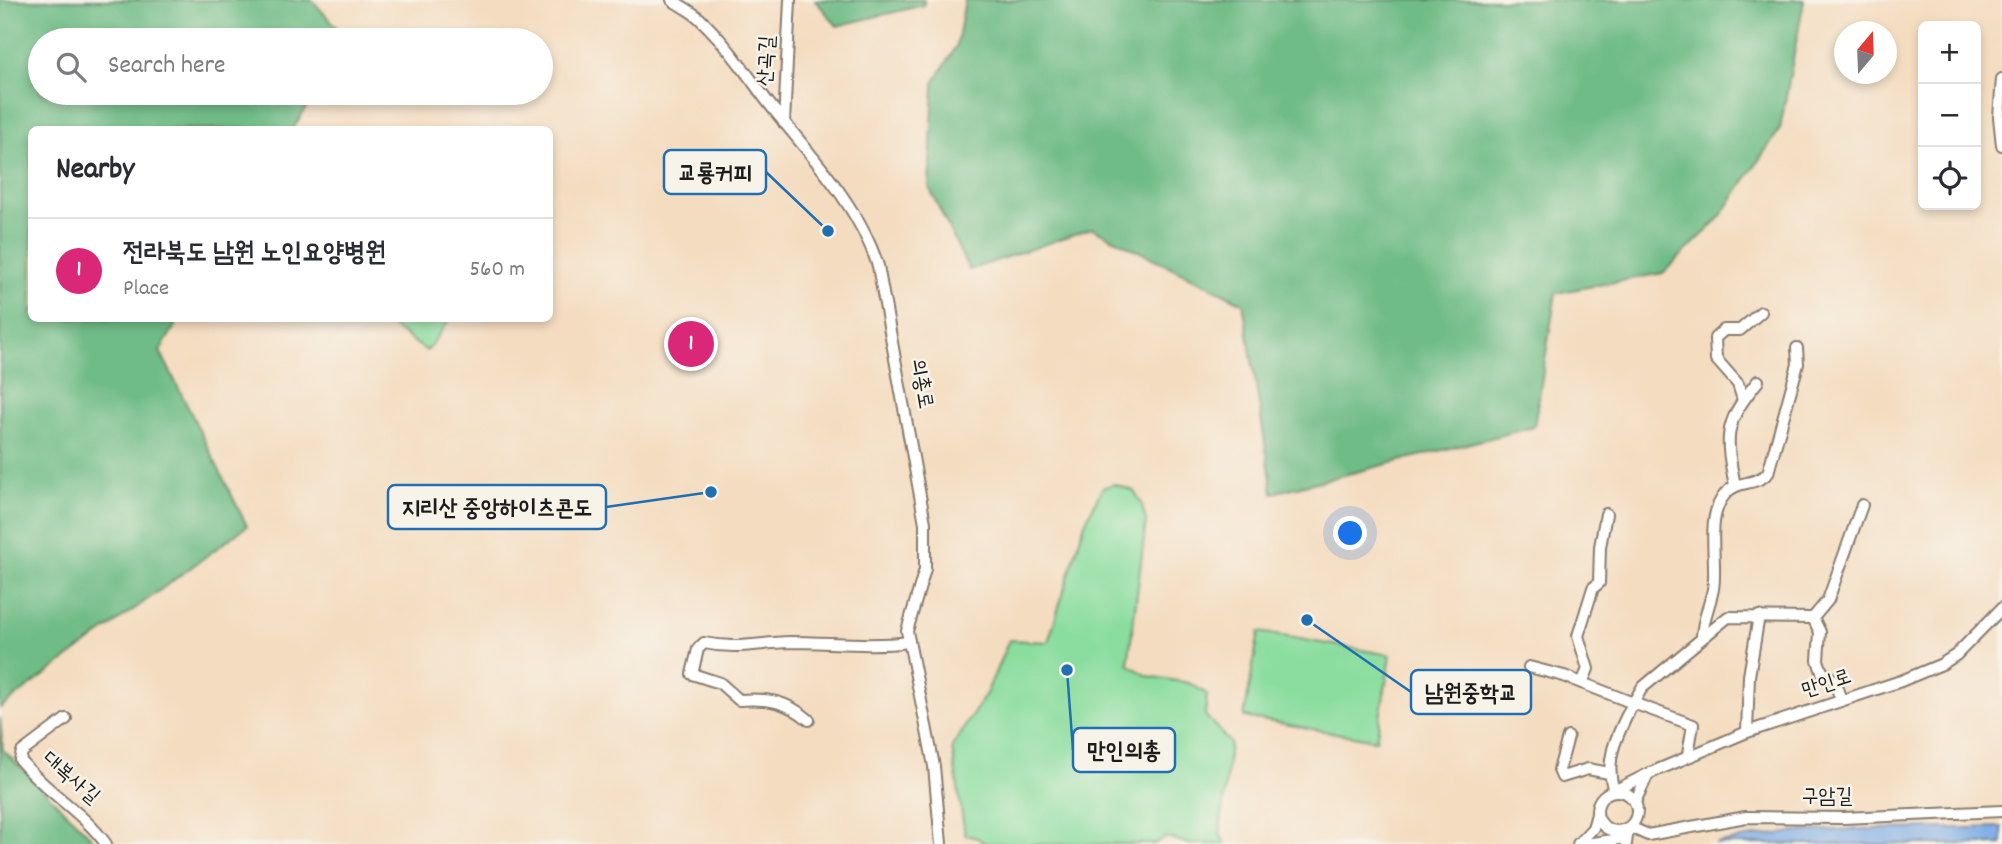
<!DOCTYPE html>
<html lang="en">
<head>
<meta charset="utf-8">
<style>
  body { margin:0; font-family:Dekko,"Poor Story",sans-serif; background:#f7f7f7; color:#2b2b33 }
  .controls { position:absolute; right:21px; top:21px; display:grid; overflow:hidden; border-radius:10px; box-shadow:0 4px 10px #0003 }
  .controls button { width:63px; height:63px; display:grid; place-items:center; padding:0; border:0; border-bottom:2px solid #e1e1e2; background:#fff; color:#2b2b33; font:35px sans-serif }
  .compass { position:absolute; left:1834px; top:21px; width:63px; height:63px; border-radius:50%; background:#fff; box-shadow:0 4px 10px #0003; rotate:19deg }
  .you { position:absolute; left:1351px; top:534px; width:24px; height:24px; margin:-18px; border:5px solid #fff; border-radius:50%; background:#1a73e8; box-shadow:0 0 0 10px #1a73e833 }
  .badge { display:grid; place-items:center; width:46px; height:46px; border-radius:50%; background:#db2777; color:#fff; font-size:23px; font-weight:700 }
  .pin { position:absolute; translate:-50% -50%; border:4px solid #fff; box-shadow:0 2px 7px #0006 }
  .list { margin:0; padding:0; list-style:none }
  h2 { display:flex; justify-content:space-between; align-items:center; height:91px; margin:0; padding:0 28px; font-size:30px }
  h2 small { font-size:23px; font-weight:400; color:#7c7c81 }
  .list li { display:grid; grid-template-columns:46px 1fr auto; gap:21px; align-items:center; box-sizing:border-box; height:105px; padding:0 28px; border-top:2px solid #e1e1e2 }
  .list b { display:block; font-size:26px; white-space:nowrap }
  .list p { margin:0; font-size:23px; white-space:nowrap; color:#7c7c81 }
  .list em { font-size:23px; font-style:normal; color:#7c7c81 }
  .icon { flex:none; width:38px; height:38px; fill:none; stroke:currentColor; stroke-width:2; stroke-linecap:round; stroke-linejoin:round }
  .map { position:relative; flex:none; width:2002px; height:844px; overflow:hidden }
  .search { position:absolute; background:#fff; box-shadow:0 4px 10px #0003; left:28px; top:28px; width:525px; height:77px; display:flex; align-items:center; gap:18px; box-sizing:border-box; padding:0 24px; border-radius:38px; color:#7c7c81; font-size:26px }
  .panel { position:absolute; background:#fff; box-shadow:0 4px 10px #0003; left:28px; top:126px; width:525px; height:196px; border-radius:10px }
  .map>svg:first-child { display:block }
</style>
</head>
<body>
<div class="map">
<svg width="2002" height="844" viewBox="0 0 2002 844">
  <rect width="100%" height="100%" fill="#f7f3e8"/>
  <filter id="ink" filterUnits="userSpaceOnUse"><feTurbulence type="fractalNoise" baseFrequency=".0143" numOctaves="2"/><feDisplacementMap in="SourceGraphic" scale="14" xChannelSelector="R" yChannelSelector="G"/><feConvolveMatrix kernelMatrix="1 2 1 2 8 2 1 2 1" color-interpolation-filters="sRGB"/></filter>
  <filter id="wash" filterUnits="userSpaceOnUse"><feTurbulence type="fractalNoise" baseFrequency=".00686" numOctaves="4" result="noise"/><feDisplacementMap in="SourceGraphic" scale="28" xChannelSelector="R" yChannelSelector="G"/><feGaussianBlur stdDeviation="1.57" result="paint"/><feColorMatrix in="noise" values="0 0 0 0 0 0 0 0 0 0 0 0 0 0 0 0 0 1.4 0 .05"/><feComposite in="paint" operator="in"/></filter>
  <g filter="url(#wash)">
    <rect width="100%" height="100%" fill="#f4dcc0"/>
    <g fill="#8add9f" stroke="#537c5e" stroke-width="2">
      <polygon points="386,319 450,318 450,319 427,351 384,321"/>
      <polygon points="1114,484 1134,491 1142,505 1146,522 1128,664 1148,676 1189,683 1207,694 1205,715 1230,743 1220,833 1225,844 1190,844 1166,837 1154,844 985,844 978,838 965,835 952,747 987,692 1009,640 1048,642 1085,523 1102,488"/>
      <polygon points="1259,632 1391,655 1376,740 1244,717"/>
    </g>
    <g fill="#6fbc86" stroke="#466c51" stroke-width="2">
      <polygon points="0,0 312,0 347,39 40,40 40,93 315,93 293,129 32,130 32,318 179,319 160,351 247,526 0,708"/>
      <polygon points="815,0 924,0 924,5 837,26"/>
      <polygon points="965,0 1804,0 1780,129 1718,220 1663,273 1556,293 1534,427 1273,493 1243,303 1092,228 969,270 929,187 934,83 957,45"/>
      <polygon points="0,718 3,750 92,838 94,844 0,844"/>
    </g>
    <path fill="#7cabe6" stroke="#4c6481" stroke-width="2" d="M2002,827V844H1715C1808,823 1907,831 2002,827Z"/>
  </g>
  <g filter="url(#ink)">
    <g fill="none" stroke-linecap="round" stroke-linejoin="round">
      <g stroke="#887c6e" stroke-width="14">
        <g id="minor">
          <path d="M672,0C681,6 691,11 699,18C725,42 746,73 767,101C807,152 858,203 878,266L925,523V569L907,631L934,766L941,844"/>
          <polyline points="2002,79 1999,117 2002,145"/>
          <polyline points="784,123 790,0"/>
          <polyline points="1743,400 1738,384 1716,359 1715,338 1724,330 1740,330 1761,312"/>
          <path d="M1735,485C1724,434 1725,422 1758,381"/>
          <path d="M1702,636C1703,619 1710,605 1713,589C1718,560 1704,517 1726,493C1738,480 1755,486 1768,473L1798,364L1797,348"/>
          <path d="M1529,667L1564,676L1633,703C1619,732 1603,758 1614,791L1648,774L1635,802"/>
          <polyline points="1582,683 1588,669 1578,636 1593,588 1599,583 1600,547 1606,514"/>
          <polyline points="1841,700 1834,680 1822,672 1818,660 1820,632 1813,618 1828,600 1862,505"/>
          <path d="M66,719L22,752L20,760C46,792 82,811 106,844"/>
          <path d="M809,720C787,701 768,698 739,700L720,683L692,674L698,649L704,643C737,650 757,643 790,642C830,642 869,647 909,642"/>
          <polyline points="1747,732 1749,676 1759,616"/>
          <polyline points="1568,737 1559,770 1562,777 1588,769 1609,773"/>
          <polyline points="1688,754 1693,725 1633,703 1642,688 1728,617 1813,618"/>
          <polyline points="1648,774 1747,732 1901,681 1942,664 1956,655 2002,608"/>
          <circle cx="1617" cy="811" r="20"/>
          <polyline points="1630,827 1648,835 1746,817 1843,818 2002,811"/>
          <polyline points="1578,844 1593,828 1597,814"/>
          <polyline points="1586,844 1619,839"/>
          <polyline points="1626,844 1628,828"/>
        </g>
      </g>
      <use href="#minor" stroke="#fff" stroke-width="10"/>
    </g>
  </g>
  <g text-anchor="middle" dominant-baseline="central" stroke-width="5" stroke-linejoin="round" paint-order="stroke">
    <g font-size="21" fill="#1c1c1c" stroke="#f7f3e8">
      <text transform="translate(768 61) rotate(-87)">산곡길</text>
      <text transform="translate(920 384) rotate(80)">의총로</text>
      <text transform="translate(1827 685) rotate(-18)">만인로</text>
      <text transform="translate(70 779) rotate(41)">대복사길</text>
      <text x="1827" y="798">구암길</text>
    </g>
  </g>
  <path fill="none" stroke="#1f6fb2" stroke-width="2.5" d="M828 231L766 172M711 492L606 507M1307 620L1411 692M1067 670L1073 750"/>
  <g fill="#1f6fb2" stroke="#f7f3e8" stroke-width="2.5">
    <circle cx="828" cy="231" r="7"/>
    <circle cx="711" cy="492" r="7"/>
    <circle cx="1307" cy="620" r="7"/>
    <circle cx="1067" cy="670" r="7"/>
  </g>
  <g fill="#f7f3e8" stroke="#1f6fb2" stroke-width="2.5">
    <rect x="664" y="150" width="102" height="44" rx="7"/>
    <rect x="388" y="485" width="218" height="44" rx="7"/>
    <rect x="1411" y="670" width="120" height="44" rx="7"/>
    <rect x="1073" y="728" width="102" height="44" rx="7"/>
  </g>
  <g font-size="23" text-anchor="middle" font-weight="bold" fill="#1c1c1c">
    <text x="715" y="180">교룡커피</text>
    <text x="497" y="515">지리산 중앙하이츠콘도</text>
    <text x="1471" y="700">남원중학교</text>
    <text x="1124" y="758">만인의총</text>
  </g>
</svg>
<div class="controls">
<button>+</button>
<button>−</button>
<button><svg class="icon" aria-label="locate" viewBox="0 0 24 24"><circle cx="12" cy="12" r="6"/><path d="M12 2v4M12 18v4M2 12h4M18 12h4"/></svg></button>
</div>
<svg class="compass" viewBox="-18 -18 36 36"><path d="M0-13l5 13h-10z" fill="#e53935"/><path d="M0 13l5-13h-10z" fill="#7c7c81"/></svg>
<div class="you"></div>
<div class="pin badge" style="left:691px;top:344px">1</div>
<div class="search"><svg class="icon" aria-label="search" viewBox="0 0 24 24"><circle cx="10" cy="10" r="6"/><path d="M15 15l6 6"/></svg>Search here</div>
<section class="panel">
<h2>Nearby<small></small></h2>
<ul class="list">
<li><span class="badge">1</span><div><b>전라북도 남원 노인요양병원</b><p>Place</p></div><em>560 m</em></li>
</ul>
</section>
</div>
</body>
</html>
